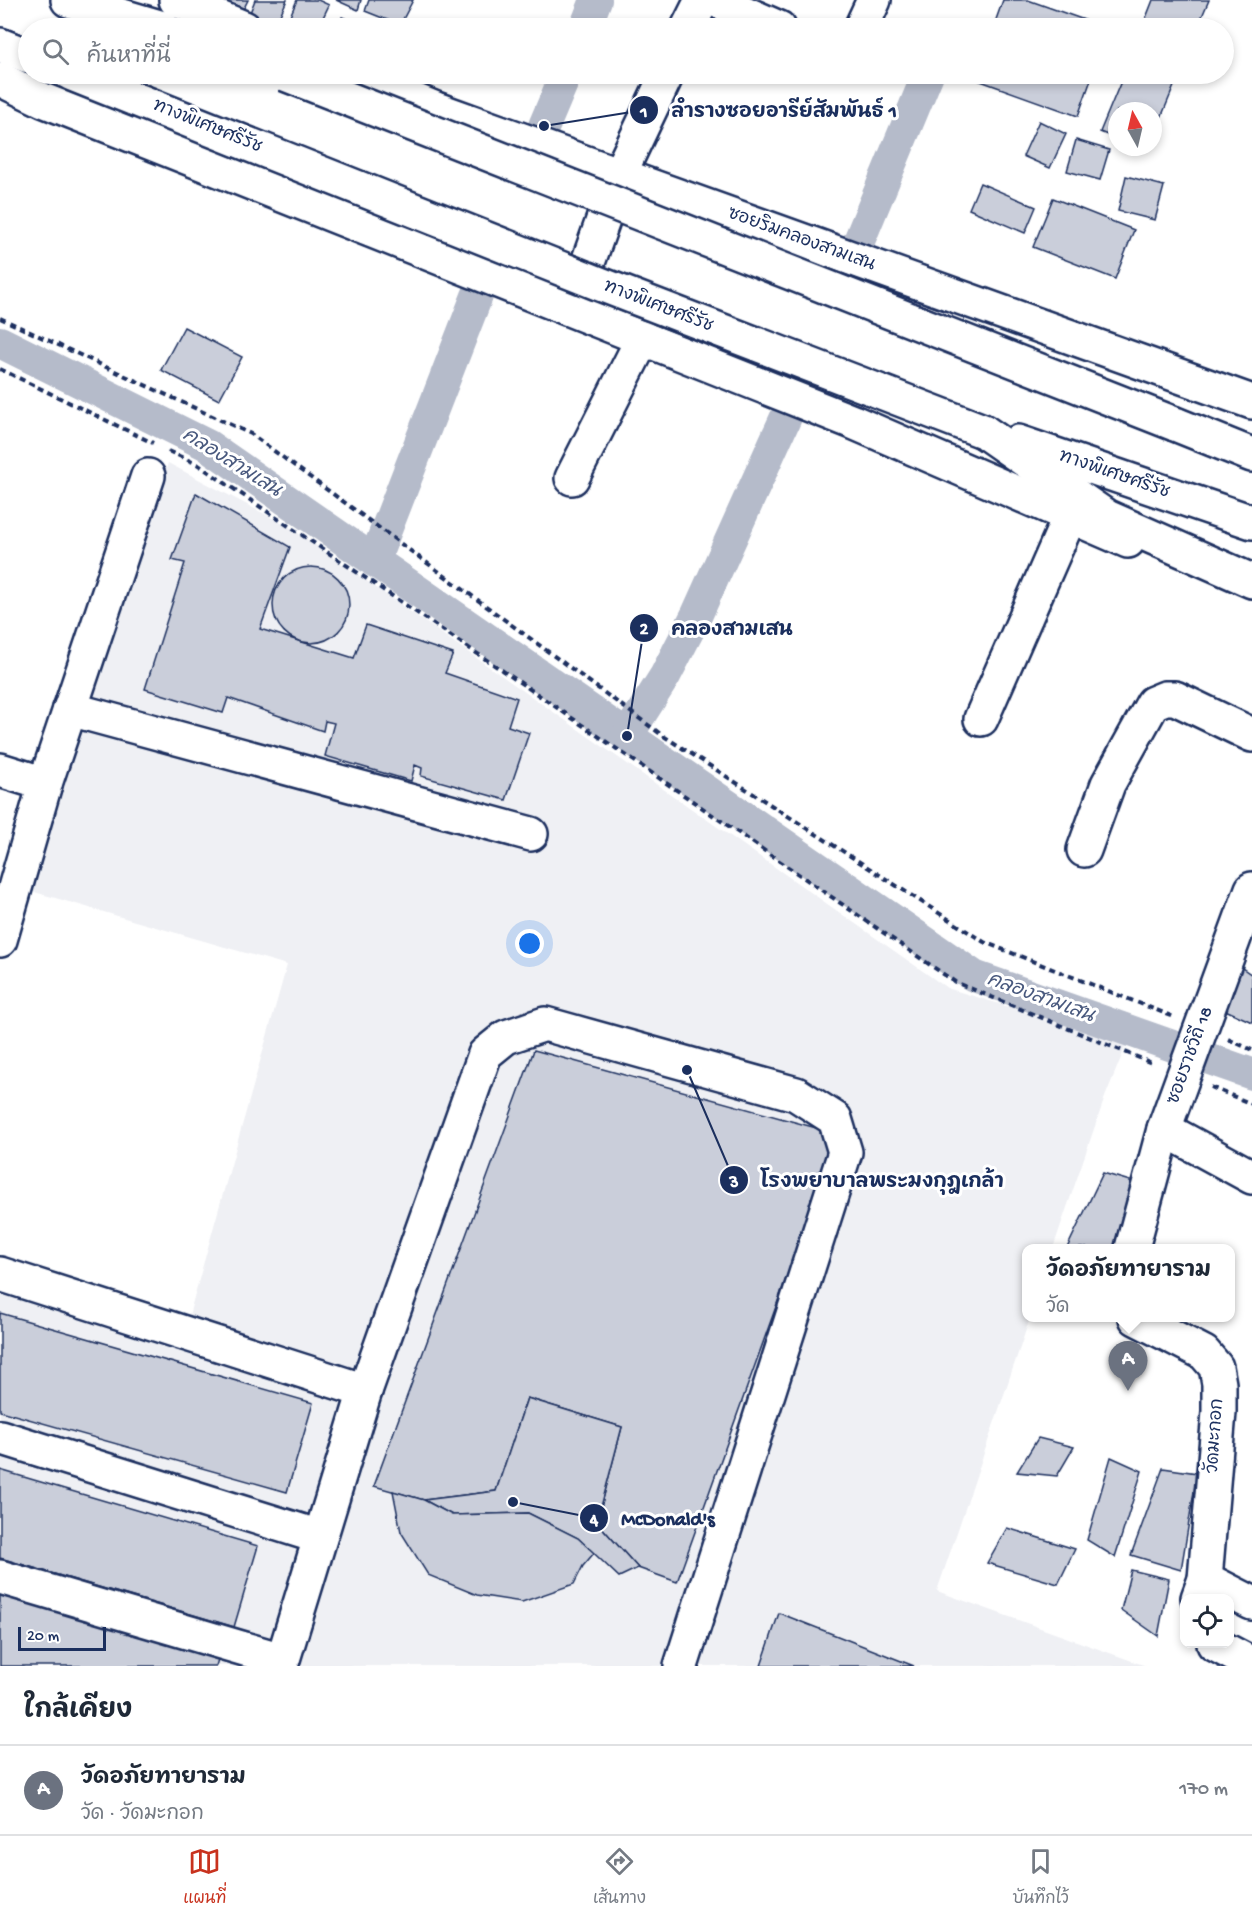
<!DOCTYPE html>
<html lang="th">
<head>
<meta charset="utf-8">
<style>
  body { margin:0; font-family:"Gochi Hand","Playpen Sans Thai",sans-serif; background:#f2f2f3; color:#1f2937 }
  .controls { position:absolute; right:18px; bottom:18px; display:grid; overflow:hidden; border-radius:12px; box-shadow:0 3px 9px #0003 }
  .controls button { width:54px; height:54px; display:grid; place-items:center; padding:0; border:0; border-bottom:2px solid #e0e1e3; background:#fff; color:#1f2937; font:30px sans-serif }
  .compass { position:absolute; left:1108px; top:102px; width:54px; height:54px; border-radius:50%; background:#fff; box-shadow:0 3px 9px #0003; rotate:352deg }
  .scale { position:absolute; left:18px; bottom:15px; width:88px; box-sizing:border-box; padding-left:6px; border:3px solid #1b2f5e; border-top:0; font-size:16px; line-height:21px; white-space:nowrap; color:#1b2f5e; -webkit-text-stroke:4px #fff; paint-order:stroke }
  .you { position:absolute; left:530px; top:944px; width:21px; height:21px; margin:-15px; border:4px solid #fff; border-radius:50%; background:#1a73e8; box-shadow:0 0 0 9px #1a73e833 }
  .badge { display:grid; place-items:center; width:39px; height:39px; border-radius:50%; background:#c8321e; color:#fff; font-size:20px; font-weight:700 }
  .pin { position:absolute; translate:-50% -50px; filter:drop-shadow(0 2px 3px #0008) }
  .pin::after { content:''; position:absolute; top:32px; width:21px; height:18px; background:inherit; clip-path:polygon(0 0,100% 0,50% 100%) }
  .popup { position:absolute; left:1022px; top:1244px; width:213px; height:78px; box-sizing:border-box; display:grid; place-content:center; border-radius:12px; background:#fff; filter:drop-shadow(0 2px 4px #0005); font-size:20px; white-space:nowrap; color:#747a83 }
  .popup b { font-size:22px; color:#1f2937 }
  .popup::after { content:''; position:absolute; left:50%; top:100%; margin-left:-12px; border:12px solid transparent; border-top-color:#fff }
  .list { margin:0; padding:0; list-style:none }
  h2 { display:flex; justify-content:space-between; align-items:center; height:78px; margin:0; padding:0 24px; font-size:26px }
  h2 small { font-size:20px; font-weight:400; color:#747a83 }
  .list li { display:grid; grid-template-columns:39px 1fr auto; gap:18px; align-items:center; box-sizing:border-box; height:90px; padding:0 24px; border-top:2px solid #e0e1e3 }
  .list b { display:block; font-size:22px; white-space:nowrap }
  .list p { margin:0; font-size:20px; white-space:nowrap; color:#747a83 }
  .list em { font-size:20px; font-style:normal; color:#747a83 }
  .icon { flex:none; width:33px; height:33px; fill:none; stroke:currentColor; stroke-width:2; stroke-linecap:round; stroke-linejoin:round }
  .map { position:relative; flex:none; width:1252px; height:1666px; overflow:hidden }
  .search { position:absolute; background:#fff; box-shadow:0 3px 9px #0003; left:18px; right:18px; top:18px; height:66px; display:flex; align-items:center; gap:15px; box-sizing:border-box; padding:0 21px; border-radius:33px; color:#747a83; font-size:22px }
  .sheet { height:168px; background:#fff }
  nav { display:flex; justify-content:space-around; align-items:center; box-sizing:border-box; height:84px; border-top:2px solid #e0e1e3; background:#fff; font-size:16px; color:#747a83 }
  nav a { display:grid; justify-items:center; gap:3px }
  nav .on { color:#c8321e }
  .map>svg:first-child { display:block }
</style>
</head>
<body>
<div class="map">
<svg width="1252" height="1666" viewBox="0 0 1252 1666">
  <rect width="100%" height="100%" fill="#fff"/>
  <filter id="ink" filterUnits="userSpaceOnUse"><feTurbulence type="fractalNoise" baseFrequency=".0167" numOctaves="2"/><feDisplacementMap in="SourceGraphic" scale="12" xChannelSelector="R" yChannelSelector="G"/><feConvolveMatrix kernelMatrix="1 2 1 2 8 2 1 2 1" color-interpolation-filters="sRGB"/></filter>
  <g filter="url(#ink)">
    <polygon fill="#eff0f4" points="168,463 291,528 947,988 1127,1043 1105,1097 1053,1248 1026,1248 1026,1318 1030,1318 937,1591 1146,1666 0,1666 0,1266 186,1326 287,965 31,891"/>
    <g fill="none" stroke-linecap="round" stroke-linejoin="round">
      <g stroke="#b5bbca" stroke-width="32">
        <polyline points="585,28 596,0"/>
        <polyline points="544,126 566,74"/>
        <polyline points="859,241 928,74"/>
        <polyline points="0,342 207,445 974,976 1252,1074"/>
        <polyline points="374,561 477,296"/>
        <polyline points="627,736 665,676 697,614 786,417"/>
      </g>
    </g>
    <g fill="#caceda" stroke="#1b2f5e" stroke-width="1.5">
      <polygon points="205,0 248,0 240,16"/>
      <polygon points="255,0 287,0 274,28 247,20"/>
      <polygon points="297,0 318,0 329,5 318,28 285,28"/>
      <polygon points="336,0 361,0 358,10"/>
      <polygon points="369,0 413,0 400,25 365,11"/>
      <polygon points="1003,0 1028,0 1107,28 993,28"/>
      <polygon points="1153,0 1209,0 1197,28 1142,28"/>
      <polygon points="342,17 370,28 338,28"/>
      <polygon points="977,74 1093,74 1078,116 975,79"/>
      <polygon points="1124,74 1179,74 1153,137 1153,111 1117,111 1117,139 1100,132"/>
      <polygon points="1039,121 1066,134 1050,168 1023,156"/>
      <polygon points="1076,140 1109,150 1100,180 1067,171"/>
      <polygon points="1126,176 1164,186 1155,220 1118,211"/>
      <polygon points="980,183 1036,207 1025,233 969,209"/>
      <polygon points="1053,198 1134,230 1115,279 1033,247"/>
      <polygon points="184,327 242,357 219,400 161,370"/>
      <polygon points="196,493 290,547 260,629 354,658 366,625 453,654 445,673 517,698 508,726 529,733 506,800 421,776 422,768 415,765 411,781 325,756 334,723 325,721 323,731 228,698 223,713 145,689 185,563 172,560"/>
      <circle cx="311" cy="605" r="38"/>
      <polygon points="1229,959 1252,975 1252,1022 1212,1004"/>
      <polygon points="534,1050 838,1134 677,1582 638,1568 597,1522 622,1427 527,1398 496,1491 424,1500 374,1486"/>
      <polygon points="1103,1173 1150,1187 1118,1248 1067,1248"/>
      <polygon points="0,1313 313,1403 287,1492 0,1411"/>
      <polygon points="527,1398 622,1427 597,1522 638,1568 619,1577 578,1538 528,1513 452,1515 424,1500 496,1491"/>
      <polygon points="1038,1438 1074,1447 1057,1476 1017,1472"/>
      <polygon points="1111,1457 1142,1471 1115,1557 1087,1540"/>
      <polygon points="1163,1468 1197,1473 1181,1570 1131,1555"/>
      <polygon points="0,1470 258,1546 234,1627 0,1558"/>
      <polygon points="393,1491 424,1500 452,1515 528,1513 578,1538 594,1553 583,1566 574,1584 522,1602 477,1595 428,1575 401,1532"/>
      <polygon points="1007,1528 1075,1549 1058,1584 987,1563"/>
      <polygon points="1131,1570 1169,1579 1158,1636 1121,1610"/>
      <polygon points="0,1590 219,1656 216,1666 0,1666"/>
      <polygon points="779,1613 914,1666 761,1666"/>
    </g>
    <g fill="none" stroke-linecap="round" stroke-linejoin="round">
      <g stroke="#1b2f5e" stroke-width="38">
        <g id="minor">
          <polyline points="176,0 244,28"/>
          <polyline points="715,0 779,28"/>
          <polyline points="688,28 702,0"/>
          <polyline points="861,28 874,0"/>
          <polyline points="351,74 436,109 1252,402"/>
          <polyline points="0,79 43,100 853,422 1128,541"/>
          <polyline points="574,302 619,175 667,74"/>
          <polyline points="572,478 643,338"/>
          <polyline points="70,709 531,834"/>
          <polyline points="981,719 1070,516"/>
          <polyline points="0,770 45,784"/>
          <polyline points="1084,850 1108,784 1153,703 1165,698 1175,698 1252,735"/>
          <polyline points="0,940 45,784 148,476"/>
          <polyline points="1164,1129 1252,1177"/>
          <polyline points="1132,1248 1164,1129 1252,889"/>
          <polyline points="0,1274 365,1391"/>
          <polyline points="1136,1318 1204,1353 1216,1367 1219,1384 1219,1412 1205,1579 1198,1598"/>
          <polyline points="0,1437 320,1537"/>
          <polyline points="0,1577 282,1660"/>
          <polyline points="1205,1579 1252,1603"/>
          <polyline points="1214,1644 1252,1664"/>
          <polyline points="281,1666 365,1391 485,1054 506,1037 545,1024 796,1094 835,1119 845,1152 681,1666"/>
        </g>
      </g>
      <g stroke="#1b2f5e" stroke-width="38">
        <g id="highway">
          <polyline points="68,0 163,28"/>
          <polyline points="0,45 28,56"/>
          <polyline points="1175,424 1252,455"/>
          <polyline points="983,431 1107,517 1252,581"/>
          <polyline points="1018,442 1252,522"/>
        </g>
      </g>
      <g stroke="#1b2f5e" stroke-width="4" stroke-dasharray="6 4.5" stroke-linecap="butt">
        <polyline points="0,318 251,434 662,735 984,942 1174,1017"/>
        <polyline points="0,369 153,443"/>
        <polyline points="168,451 197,464 540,696 955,982 1154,1064"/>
        <polyline points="1228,1039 1252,1050"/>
        <polyline points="1211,1087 1252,1104"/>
      </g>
      <use href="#minor" stroke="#fff" stroke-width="33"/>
      <use href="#highway" stroke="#fff" stroke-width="33"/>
      <g stroke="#1b2f5e" stroke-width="38" stroke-linecap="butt">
        <g id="highway-bridge">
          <polyline points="72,74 600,284 983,431"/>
          <polyline points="285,74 1175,424"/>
        </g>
      </g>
      <use href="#highway-bridge" stroke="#fff" stroke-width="33"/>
    </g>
  </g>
  <g text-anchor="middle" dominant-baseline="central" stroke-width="6" stroke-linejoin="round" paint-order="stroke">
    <g font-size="18" fill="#1b2f5e" stroke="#fff">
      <text transform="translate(207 127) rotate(22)">ทางพิเศษศรีรัช</text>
      <text transform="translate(801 240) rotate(20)">ซอยริมคลองสามเสน</text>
      <text transform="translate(658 307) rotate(21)">ทางพิเศษศรีรัช</text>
      <text transform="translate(1114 475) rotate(19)">ทางพิเศษศรีรัช</text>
      <text transform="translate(1191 1056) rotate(-70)">ซอยราชวิถี 18</text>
      <text transform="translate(1216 1436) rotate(-86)">วัดมะกอก</text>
    </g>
    <g font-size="20" font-style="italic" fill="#49597e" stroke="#fff">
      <text transform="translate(231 464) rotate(32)">คลองสามเสน</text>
      <text transform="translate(1040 999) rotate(20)">คลองสามเสน</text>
    </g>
  </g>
  <path fill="none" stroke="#1b2f5e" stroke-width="2" d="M544 126L644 110M627 736L644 628M687 1070L734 1180M513 1502L594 1518"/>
  <g fill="#1b2f5e" stroke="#fff" stroke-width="2">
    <circle cx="544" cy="126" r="6"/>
    <circle cx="627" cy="736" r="6"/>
    <circle cx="687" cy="1070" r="6"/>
    <circle cx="513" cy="1502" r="6"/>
    <circle cx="644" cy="110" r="15"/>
    <circle cx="644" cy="628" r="15"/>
    <circle cx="734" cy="1180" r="15"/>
    <circle cx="594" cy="1518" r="15"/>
  </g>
  <g font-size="18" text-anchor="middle" font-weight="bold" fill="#fff">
    <text x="644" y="117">1</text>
    <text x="644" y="634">2</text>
    <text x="734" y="1187">3</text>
    <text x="594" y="1525">4</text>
  </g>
  <g font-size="20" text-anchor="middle" font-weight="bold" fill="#1b2f5e" stroke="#fff" stroke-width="6" stroke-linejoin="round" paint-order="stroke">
    <text x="784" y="117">ลำรางซอยอารีย์สัมพันธ์ 1</text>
    <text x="732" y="635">คลองสามเสน</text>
    <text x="882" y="1187">โรงพยาบาลพระมงกุฎเกล้า</text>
    <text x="668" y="1525">McDonald's</text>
  </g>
</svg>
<div class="controls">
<button><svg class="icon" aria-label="locate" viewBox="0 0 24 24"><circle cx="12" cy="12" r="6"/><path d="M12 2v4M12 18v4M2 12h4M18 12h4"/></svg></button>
</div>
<svg class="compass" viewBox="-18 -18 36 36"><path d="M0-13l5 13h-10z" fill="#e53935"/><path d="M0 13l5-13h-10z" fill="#747a83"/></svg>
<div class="scale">20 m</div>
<div class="you"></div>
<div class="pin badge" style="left:1128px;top:1391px;background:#6b7280">A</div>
<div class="popup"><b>วัดอภัยทายาราม</b>วัด</div>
<div class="search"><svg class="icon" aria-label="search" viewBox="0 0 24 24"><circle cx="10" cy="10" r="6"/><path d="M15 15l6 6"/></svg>ค้นหาที่นี่</div>
</div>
<section class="sheet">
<h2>ใกล้เคียง<small></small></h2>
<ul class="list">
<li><span class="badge" style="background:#6b7280">A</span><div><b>วัดอภัยทายาราม</b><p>วัด · วัดมะกอก</p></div><em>170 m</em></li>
</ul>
</section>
<nav>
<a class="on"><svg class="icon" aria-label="map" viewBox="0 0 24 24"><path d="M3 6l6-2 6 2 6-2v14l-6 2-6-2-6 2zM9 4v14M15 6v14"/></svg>แผนที่</a>
<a><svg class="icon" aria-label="directions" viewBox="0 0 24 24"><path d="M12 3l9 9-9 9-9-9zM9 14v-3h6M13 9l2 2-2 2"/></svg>เส้นทาง</a>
<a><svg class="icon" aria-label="saved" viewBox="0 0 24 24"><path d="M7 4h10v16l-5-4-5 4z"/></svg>บันทึกไว้</a>
</nav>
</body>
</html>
